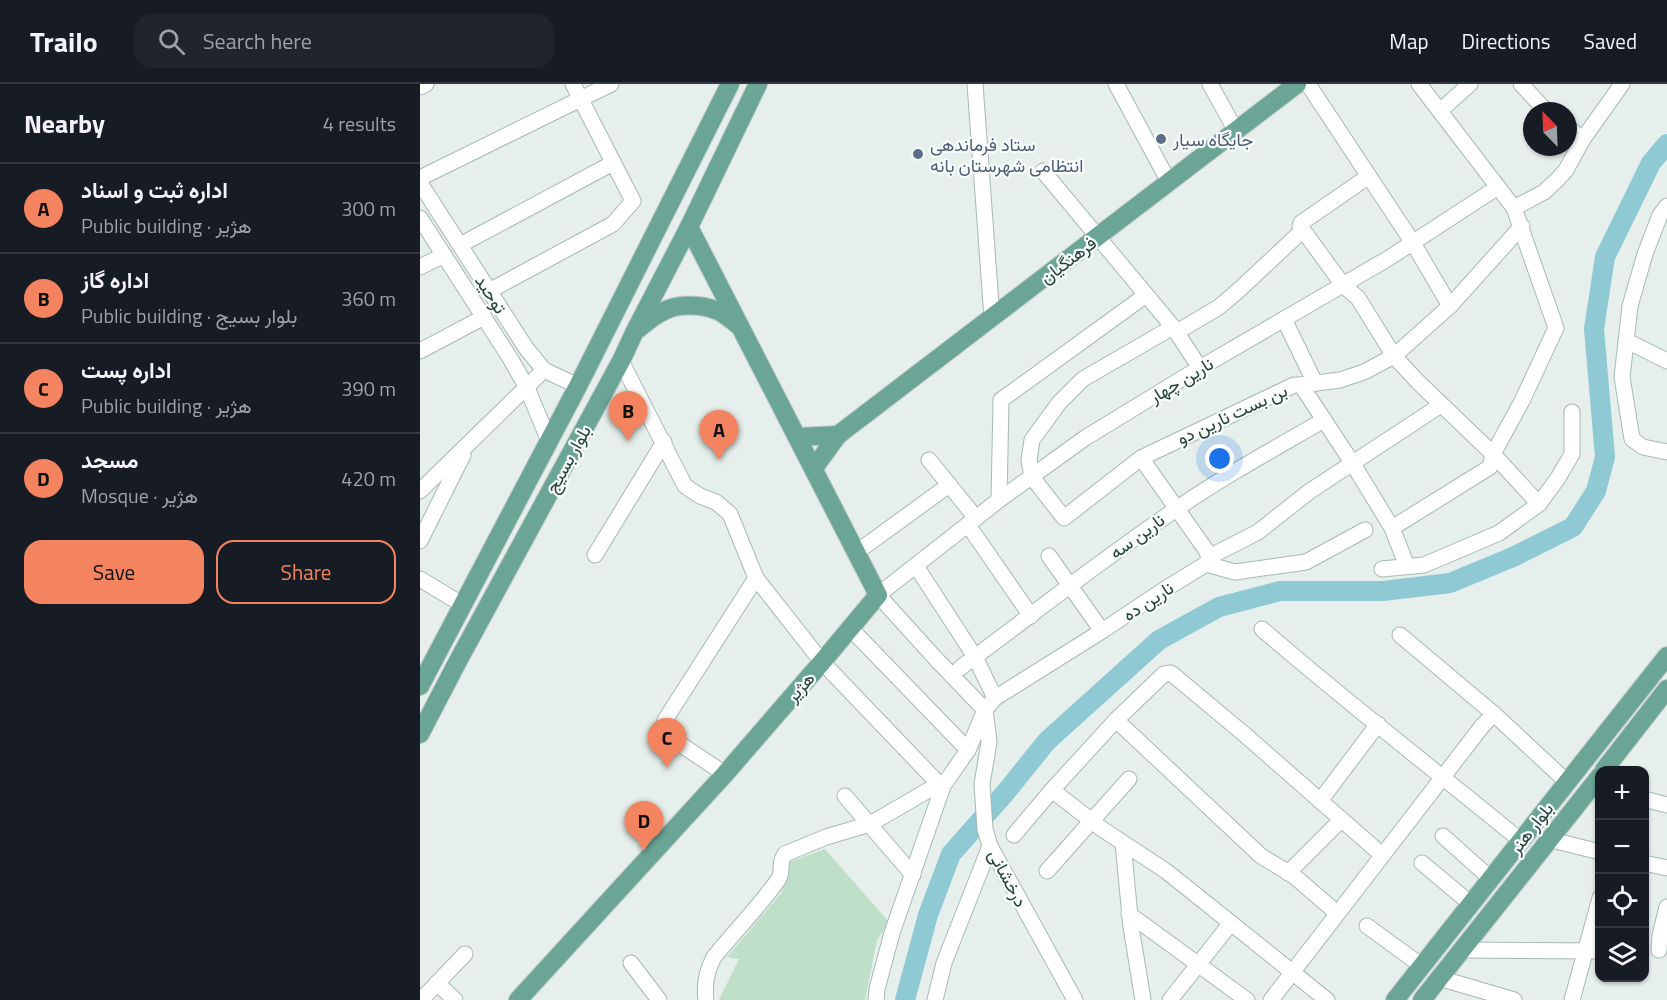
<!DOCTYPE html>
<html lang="en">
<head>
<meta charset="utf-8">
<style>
  body { margin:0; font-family:"Titillium Web",Vazirmatn,sans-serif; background:#20242c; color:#f1f3f6 }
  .controls { position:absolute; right:18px; bottom:18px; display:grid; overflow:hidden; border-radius:12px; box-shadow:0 2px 4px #0004 }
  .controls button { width:54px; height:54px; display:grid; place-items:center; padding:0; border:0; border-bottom:2px solid #363941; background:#171b24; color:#f1f3f6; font:30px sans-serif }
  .compass { position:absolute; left:1103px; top:18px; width:54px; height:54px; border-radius:50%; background:#171b24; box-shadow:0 2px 4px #0004; rotate:337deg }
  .you { position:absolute; left:800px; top:375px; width:21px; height:21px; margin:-15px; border:4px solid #fff; border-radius:50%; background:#1a73e8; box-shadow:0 0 0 9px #1a73e833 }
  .badge { display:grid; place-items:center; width:39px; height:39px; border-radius:50%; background:#f4845f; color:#111; font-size:20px; font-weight:700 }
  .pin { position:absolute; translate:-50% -50px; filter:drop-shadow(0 2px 3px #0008) }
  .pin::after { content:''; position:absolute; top:32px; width:21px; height:18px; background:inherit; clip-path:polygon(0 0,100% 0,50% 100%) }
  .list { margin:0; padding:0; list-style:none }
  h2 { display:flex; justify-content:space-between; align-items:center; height:78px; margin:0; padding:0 24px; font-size:26px }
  h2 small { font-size:20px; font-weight:400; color:#9ea1a6 }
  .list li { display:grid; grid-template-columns:39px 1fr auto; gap:18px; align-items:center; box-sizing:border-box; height:90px; padding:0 24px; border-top:2px solid #363941 }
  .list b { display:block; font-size:22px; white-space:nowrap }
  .list p { margin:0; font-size:20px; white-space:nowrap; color:#9ea1a6 }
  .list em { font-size:20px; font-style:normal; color:#9ea1a6 }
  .actions { display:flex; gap:12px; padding:18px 24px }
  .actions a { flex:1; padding:14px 0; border:2px solid #f4845f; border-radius:18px; text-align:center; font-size:21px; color:#f4845f }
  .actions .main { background:#f4845f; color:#111 }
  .icon { flex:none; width:33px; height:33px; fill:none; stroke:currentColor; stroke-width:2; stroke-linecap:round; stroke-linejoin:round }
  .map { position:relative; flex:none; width:1247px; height:916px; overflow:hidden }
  header { display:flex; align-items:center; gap:36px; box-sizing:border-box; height:84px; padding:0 30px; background:#171b24; border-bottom:2px solid #363941 }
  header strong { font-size:28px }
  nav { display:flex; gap:33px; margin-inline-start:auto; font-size:21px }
  .search { width:420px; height:54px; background:#20242c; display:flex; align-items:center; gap:15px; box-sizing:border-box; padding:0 21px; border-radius:18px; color:#9ea1a6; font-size:22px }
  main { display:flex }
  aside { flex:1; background:#171b24 }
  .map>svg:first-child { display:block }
</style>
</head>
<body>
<header>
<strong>Trailo</strong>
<div class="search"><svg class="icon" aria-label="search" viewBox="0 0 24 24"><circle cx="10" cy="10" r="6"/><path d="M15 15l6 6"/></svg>Search here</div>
<nav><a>Map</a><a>Directions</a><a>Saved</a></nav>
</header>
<main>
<aside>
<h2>Nearby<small>4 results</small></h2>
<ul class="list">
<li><span class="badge">A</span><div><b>اداره ثبت و اسناد</b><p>Public building · هژیر</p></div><em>300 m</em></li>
<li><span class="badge">B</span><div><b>اداره گاز</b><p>Public building · بلوار بسیج</p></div><em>360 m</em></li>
<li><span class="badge">C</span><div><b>اداره پست</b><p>Public building · هژیر</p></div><em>390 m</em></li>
<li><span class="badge">D</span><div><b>مسجد</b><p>Mosque · هژیر</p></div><em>420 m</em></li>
</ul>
<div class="actions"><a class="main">Save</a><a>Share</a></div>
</aside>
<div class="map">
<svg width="1247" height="916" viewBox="0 0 1247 916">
  <rect width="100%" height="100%" fill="#e6efeb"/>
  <polygon fill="#bfe0c8" points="405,765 469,838 457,856 445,916 299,916 319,875 307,873 362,808 369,778"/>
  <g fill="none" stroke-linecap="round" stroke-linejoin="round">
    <polyline stroke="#8ec9d4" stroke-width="20" points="485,916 508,831 531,770 586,708 627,657 739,556 799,523 860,507 963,507 1030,499 1093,473 1153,443 1176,407 1185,373 1174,245 1185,173 1231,79 1247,60"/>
    <g stroke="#a8b8b2" stroke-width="17">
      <g id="minor">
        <polyline points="555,0 572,234"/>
        <polyline points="696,0 749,98"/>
        <polyline points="790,0 816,47"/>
        <polyline points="888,0 993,159 1030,222"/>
        <polyline points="1101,0 1126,27"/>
        <polyline points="0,3 6,0"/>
        <polyline points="1020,27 1050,0"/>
        <polyline points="1148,44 1163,55"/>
        <polyline points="623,87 753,243 780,284"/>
        <polyline points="949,92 881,139 880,142 923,201 938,214 974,272 997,297 1073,370 1119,420"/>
        <polyline points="0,94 191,0"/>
        <polyline points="0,99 106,264 124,286 158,302"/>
        <polyline points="1247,122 1240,131 1225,170 1210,222 1202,293 1212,355 1223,363 1247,368"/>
        <polyline points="1094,124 1124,108 1137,96 1146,86 1163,55 1202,0"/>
        <polyline points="0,134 90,274 107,304 129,357"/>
        <polyline points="40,161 193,79"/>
        <polyline points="0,183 24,171"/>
        <polyline points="69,207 193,140 213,117 153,0"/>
        <polyline points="864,235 895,299"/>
        <polyline points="753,243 663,295 639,319 612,356 609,376 612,393 644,434 721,374 874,301 881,301 933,380 972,444 987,482"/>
        <polyline points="757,248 799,223 819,206 883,146"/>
        <polyline points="1207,257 1247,277"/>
        <polyline points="0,267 64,233"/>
        <polyline points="201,277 265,402 280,412 296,418 310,430 336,494 402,578 519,700 523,702 548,666 565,626 575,614 682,547 742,507 786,480 789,473 786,466 721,374"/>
        <polyline points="881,301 920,296 944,288 974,272 1030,222 1102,142"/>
        <polyline points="509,376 556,434"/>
        <polyline points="0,407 124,286"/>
        <polyline points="579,416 581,316 726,211"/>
        <polyline points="548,441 611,532"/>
        <polyline points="972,444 1070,383 1073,370 1102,317 1136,244 1094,124 999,0"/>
        <polyline points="0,457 43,371"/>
        <polyline points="437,468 529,401"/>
        <polyline points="175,471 244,358"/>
        <polyline points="629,472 682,547"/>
        <polyline points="789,473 838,448 890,407 1021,321"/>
        <polyline points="786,480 815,488 886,478 945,446"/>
        <polyline points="496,482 555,573 575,614"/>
        <polyline points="962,485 1004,481 1079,449 1119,420 1138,394 1152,370 1152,328"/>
        <polyline points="0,495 43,521"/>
        <polyline points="430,544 548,666"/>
        <path d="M842,545C926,618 1015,686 1101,757"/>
        <polyline points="980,551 1074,630 1147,698"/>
        <path d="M540,584C612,531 681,476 755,426C802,393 854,365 904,336"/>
        <polyline points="565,626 516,575 458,511 579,416 665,354 773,288 969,174 1078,103"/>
        <polyline points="565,626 569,658 562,700 565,745 570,762 655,916"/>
        <polyline points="696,636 841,772 874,792 917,829"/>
        <polyline points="305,690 248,652 244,645 245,636 336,494"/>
        <polyline points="632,706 682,745 746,787 907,916"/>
        <polyline points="425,712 493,791"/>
        <polyline points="1224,715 1247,721"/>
        <polyline points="900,717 958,640"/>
        <polyline points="594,751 632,706 696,636 744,590 751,589 824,650 962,771"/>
        <polyline points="1023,752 1071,795"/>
        <polyline points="1128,755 1180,768"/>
        <polyline points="703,759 711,843 723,916"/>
        <polyline points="1002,779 1051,820"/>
        <polyline points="1224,779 1247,784"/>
        <polyline points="627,787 709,695"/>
        <polyline points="868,789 921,736"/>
        <polyline points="709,830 827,916"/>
        <polyline points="947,842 1002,882"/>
        <polyline points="1041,866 1180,867"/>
        <polyline points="1239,866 1240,851 1247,823"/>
        <polyline points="211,879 239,916"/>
        <polyline points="1019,894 1094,916"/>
        <polyline points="17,899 35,916"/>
        <polyline points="1,916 45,870"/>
        <path d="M286,916C284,901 287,886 294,873C315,847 339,823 358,796C364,788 358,778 365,770L406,753L450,740L519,700"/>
        <polyline points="456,916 457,905 472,849 523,702"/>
        <polyline points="515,916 524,879 570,762"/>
        <polyline points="750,916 811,839"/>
        <polyline points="851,916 1063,641 1074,630"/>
        <polyline points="1152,916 1180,814"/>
      </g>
    </g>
    <g stroke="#c2cac8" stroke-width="20">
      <g id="major">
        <path d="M218,245C226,239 233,232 242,228C257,219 282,220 298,227C305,230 311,236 318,241"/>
        <polyline points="378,353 418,351"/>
        <polyline points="394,384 418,351 877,0"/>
        <polyline points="0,602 158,302 310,0"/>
        <polyline points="0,650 38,577 201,277 215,247 269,143 338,0"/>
        <polyline points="1184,686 1247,605"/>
        <polyline points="98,916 305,690 402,578 458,511 269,143"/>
        <polyline points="975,916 1247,572"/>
        <polyline points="1002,916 1180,692"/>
      </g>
    </g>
    <use href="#minor" stroke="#fff" stroke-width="15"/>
    <use href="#major" stroke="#6aa596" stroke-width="18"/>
  </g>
  <g fill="#5c6f8a" stroke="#f7fbf9" stroke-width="2">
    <circle cx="741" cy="55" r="6"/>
    <circle cx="498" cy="70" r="6"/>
  </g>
  <g text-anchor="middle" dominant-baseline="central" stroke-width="4.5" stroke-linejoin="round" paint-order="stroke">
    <g font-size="18" fill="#4e5e75" stroke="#f7fbf9" text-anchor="start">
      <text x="753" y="55">جایگاه سیار</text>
      <text x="510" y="60">ستاد فرماندهی<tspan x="510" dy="21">انتظامی شهرستان بانه</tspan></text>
    </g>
    <g font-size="18" fill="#24423a" stroke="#f7fbf9">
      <text transform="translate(648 176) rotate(-37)">فرهنگیان</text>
      <text transform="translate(71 210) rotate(57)">توحید</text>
      <text transform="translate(761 296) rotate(-31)">نارین چهار</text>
      <text transform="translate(812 330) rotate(-25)">بن بست نارین دو</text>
      <text transform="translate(148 375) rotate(-61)">بلوار بسیج</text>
      <text transform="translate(717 452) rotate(-36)">نارین سه</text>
      <text transform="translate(728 517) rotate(-33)">نارین ده</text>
      <text transform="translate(380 603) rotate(-49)">هژیر</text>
      <text transform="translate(1111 744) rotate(-52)">بلوار هنر</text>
      <text transform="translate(588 794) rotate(62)">درخشانی</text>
    </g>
  </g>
</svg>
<div class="controls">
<button>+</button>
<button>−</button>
<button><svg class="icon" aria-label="locate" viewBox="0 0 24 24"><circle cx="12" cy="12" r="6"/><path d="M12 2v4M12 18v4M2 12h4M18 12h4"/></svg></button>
<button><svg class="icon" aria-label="layers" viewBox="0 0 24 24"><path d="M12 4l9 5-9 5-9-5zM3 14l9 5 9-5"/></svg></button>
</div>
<svg class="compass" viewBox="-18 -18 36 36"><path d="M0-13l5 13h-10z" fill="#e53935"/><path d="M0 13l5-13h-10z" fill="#9ea1a6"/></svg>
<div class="you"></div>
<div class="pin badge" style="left:299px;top:376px">A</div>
<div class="pin badge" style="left:208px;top:357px">B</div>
<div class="pin badge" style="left:247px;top:684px">C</div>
<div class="pin badge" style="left:224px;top:767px">D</div>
</div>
</main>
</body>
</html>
